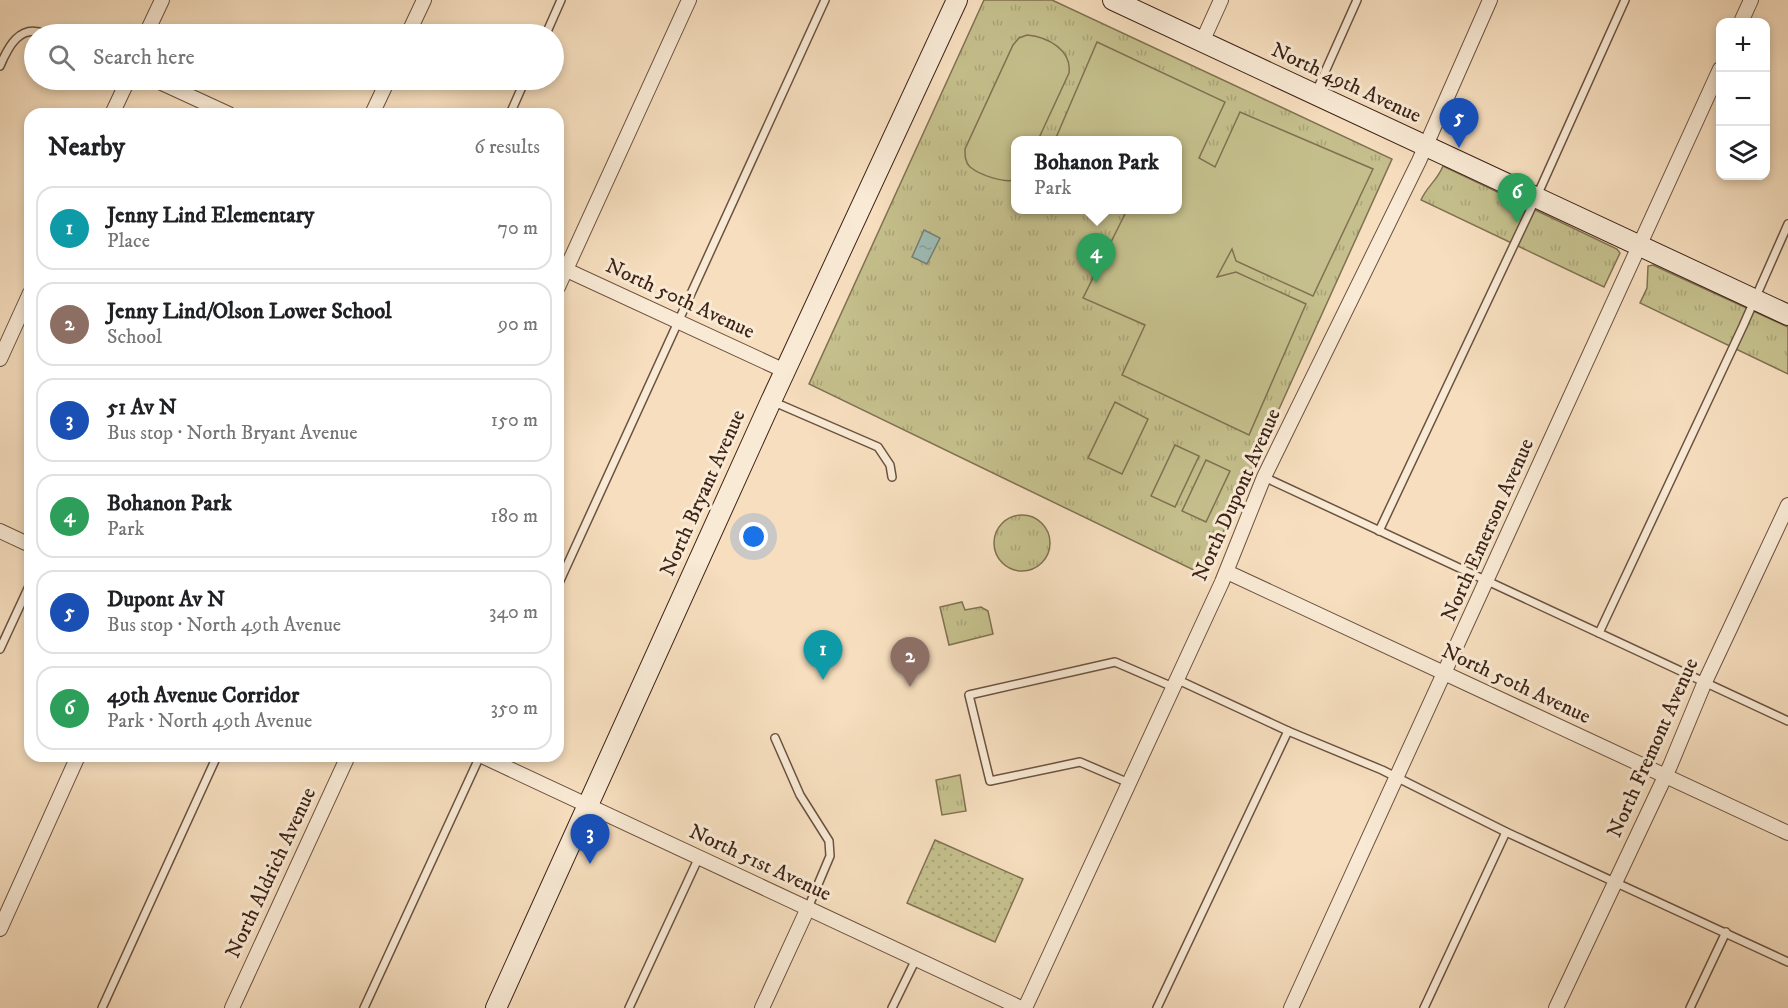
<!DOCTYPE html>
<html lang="en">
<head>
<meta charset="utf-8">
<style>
  body { margin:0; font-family:"IM FELL DW Pica",serif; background:#f2f2f2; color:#202124 }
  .controls { position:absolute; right:18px; top:18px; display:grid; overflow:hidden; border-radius:12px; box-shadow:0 3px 9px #0003 }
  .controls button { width:54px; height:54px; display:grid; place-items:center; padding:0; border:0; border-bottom:2px solid #e0e0e0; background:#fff; color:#202124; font:30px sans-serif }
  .you { position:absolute; left:754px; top:537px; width:21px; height:21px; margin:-15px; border:4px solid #fff; border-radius:50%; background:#1a73e8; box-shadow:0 0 0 9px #1a73e833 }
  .badge { display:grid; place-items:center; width:39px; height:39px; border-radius:50%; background:#111827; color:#fff; font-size:20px; font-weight:700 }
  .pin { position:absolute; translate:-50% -50px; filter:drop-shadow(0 2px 3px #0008) }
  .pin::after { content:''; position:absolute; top:32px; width:21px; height:18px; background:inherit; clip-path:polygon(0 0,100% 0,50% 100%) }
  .popup { position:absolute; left:1011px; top:136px; width:171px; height:78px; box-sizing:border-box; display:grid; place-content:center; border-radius:12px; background:#fff; filter:drop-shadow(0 2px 4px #0005); font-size:20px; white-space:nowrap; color:#757577 }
  .popup b { font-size:22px; color:#202124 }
  .popup::after { content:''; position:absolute; left:50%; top:100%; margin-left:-12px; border:12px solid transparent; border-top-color:#fff }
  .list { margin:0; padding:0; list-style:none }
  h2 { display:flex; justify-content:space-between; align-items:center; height:78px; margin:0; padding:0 24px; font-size:26px }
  h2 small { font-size:20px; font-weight:400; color:#757577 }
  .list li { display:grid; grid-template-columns:39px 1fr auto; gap:18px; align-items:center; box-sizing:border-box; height:84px; margin:0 12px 12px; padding:0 12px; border:2px solid #e0e0e0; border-radius:18px }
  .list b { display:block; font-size:22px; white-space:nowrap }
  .list p { margin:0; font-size:20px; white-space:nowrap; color:#757577 }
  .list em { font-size:20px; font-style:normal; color:#757577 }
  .icon { flex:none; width:33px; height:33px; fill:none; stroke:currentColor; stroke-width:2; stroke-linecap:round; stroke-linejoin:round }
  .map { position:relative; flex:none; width:1788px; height:1008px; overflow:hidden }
  .search { position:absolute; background:#fff; box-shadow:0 3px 9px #0003; left:24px; top:24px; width:540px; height:66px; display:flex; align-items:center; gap:15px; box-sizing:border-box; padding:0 21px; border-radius:33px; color:#757577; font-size:22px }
  .panel { position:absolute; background:#fff; box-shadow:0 3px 9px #0003; left:24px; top:108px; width:540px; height:654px; border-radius:18px }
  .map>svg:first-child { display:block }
</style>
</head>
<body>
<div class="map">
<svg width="1788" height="1008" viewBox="0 0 1788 1008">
  <defs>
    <pattern id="grass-tufts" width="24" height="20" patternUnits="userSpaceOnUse" patternTransform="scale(1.5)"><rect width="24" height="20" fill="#c4bf8c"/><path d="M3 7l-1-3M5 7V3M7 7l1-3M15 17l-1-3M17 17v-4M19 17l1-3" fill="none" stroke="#a9a478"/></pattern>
    <pattern id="garden-dots" width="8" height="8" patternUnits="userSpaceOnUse" patternTransform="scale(1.5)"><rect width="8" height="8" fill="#c4bf8c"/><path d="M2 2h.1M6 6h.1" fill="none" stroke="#a9a478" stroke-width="1.8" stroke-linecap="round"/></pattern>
    <pattern id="water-ripples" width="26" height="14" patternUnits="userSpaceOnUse" patternTransform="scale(1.5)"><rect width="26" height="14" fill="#9dbcb5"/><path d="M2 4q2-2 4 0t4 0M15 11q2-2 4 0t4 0" fill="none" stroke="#88a19b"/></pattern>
  </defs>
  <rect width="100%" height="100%" fill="#f6debe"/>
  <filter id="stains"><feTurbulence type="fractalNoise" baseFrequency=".00333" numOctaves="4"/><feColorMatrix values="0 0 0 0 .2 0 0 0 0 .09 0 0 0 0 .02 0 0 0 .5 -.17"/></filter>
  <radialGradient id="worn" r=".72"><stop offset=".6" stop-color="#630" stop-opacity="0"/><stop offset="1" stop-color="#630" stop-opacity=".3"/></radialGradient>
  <g fill="url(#grass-tufts)" stroke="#817152" stroke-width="1.5" fill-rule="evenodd">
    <path d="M984,0H1052L1392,159L1204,575L809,384ZM1015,140H1177V210H1015Z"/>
    <path d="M1443,166L1617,249L1620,253L1604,287L1421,200C1427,186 1437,181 1443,166Z"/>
    <polygon points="1653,265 1788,327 1788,374 1640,303 1647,288 1648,266"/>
    <circle cx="1022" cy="543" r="28"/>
    <polygon points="962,602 965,610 981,607 988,611 993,634 949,645 940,607"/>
    <polygon points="960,775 966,811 942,815 936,780"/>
  </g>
  <polygon fill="url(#garden-dots)" stroke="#817152" stroke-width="1.5" points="935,840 1023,879 995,942 907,903"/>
  <g fill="#c4bf8c" stroke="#817152" stroke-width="1.5">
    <path d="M1027,35C1048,37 1072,50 1069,73L1038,140H1015V180C1003,183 980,175 970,167C965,162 965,156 965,149L1013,45L1019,38Z"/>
    <polygon points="1097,42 1225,102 1199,158 1215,167 1240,112 1373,169 1313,296 1236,261 1232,249 1217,277 1236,272 1306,304 1249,435 1122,375 1145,325 1083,298 1127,210 1177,210 1177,140 1055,140"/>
    <polygon points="1115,402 1148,419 1122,474 1088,458"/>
    <polygon points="1175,445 1199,456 1175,507 1151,496"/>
    <polygon points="1206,460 1230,471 1206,522 1182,511"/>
  </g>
  <polygon fill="url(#water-ripples)" stroke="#777f76" stroke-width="1.5" points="924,230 940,238 927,264 912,257"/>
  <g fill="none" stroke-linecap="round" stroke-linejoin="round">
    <g stroke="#6c5241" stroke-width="10">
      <g id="lane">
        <polyline points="546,34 561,0"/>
        <path d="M0,66C8,47 20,23 45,34"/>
        <polyline points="1316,92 1357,0"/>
        <polyline points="510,114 525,80"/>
        <polyline points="774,402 878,447 890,465 892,477"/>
        <polyline points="1264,477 1788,721"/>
        <polyline points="1379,531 1536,198 1625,0"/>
        <polyline points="558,585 825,0"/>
        <polyline points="1599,633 1743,326 1788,224"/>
        <polyline points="0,649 30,584"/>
        <polyline points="1176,679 1288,731 1382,770 1506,832 1788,962"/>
        <polyline points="775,738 800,795 829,841 830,856 808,908"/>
        <polyline points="1129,783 1080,762 990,781 969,695 1115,662 1173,687"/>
        <polyline points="102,1008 217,756"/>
        <polyline points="364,1008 480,756"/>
        <polyline points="629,1008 699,857"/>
        <polyline points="892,1008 916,959"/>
        <polyline points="1157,1008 1288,731"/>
        <polyline points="1424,1008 1506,832"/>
        <polyline points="1690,1008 1726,932"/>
      </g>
    </g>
    <g stroke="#6c5241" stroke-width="16">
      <g id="street">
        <polyline points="1741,22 1751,0"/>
        <polyline points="146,34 162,0"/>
        <polyline points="408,34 424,0"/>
        <polyline points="1202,42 1221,0"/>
        <polyline points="155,80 229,114"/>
        <polyline points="112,114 128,80"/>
        <polyline points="372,114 388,80"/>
        <polyline points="560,267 785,371"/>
        <polyline points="558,287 689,0"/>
        <polyline points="0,359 30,293"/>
        <polyline points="0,531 30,545"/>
        <polyline points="1227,572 1788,833"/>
        <polyline points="482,756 1021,1008"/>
        <polyline points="0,929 78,756"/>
        <polyline points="232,1008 348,756"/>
        <polyline points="762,1008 808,908"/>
        <polyline points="1025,1008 1222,582 1264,477 1419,161 1490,0"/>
        <polyline points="1291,1008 1720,69"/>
        <polyline points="1556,1008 1670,766 1704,684 1788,505"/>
      </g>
    </g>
    <g stroke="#3e2317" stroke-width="22">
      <g id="secondary">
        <polyline points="1113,0 1788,315"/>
        <polyline points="496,1008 771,401 957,0"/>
      </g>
    </g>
    <use href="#lane" stroke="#f9ead5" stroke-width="7"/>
    <use href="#street" stroke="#f9ead5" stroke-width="14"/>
    <use href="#secondary" stroke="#f9ead5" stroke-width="20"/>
  </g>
  <g text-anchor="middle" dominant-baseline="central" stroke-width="6" stroke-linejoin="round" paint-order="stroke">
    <g font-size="21" fill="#3e2317" stroke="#f9ead5">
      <text transform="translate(1346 83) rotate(25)">North 49th Avenue</text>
      <text transform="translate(680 299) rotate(25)">North 50th Avenue</text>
      <text transform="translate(703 493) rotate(-66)">North Bryant Avenue</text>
      <text transform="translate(1237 495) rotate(-66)">North Dupont Avenue</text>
      <text transform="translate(1488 530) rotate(-66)">North Emerson Avenue</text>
      <text transform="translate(1516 684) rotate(25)">North 50th Avenue</text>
      <text transform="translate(1653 748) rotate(-66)">North Fremont Avenue</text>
      <text transform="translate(760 863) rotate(25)">North 51st Avenue</text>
      <text transform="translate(271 873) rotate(-65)">North Aldrich Avenue</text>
    </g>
  </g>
  <rect width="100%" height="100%" filter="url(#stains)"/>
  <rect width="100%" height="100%" fill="url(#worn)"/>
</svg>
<div class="controls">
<button>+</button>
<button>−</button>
<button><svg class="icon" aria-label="layers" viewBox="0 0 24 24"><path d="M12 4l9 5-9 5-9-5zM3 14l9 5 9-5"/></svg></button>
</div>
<div class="you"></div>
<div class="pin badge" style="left:823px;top:680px;background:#0f9aa8">1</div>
<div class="pin badge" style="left:910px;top:687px;background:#8d6e63">2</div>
<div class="pin badge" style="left:590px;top:864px;background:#1a4fb4">3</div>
<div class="pin badge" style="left:1096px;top:283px;background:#2e9e5b">4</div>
<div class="popup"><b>Bohanon Park</b>Park</div>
<div class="pin badge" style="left:1459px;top:148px;background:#1a4fb4">5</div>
<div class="pin badge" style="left:1517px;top:223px;background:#2e9e5b">6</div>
<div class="search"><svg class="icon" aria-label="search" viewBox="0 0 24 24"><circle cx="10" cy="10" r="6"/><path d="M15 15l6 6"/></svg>Search here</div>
<section class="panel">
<h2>Nearby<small>6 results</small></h2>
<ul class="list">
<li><span class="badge" style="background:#0f9aa8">1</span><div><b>Jenny Lind Elementary</b><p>Place</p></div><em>70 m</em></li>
<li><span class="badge" style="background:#8d6e63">2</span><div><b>Jenny Lind/Olson Lower School</b><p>School</p></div><em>90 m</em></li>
<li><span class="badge" style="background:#1a4fb4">3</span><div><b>51 Av N</b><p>Bus stop · North Bryant Avenue</p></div><em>150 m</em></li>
<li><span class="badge" style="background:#2e9e5b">4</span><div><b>Bohanon Park</b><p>Park</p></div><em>180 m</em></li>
<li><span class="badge" style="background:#1a4fb4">5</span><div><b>Dupont Av N</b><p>Bus stop · North 49th Avenue</p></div><em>340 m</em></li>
<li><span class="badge" style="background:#2e9e5b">6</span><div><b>49th Avenue Corridor</b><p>Park · North 49th Avenue</p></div><em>350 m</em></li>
</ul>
</section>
</div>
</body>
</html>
